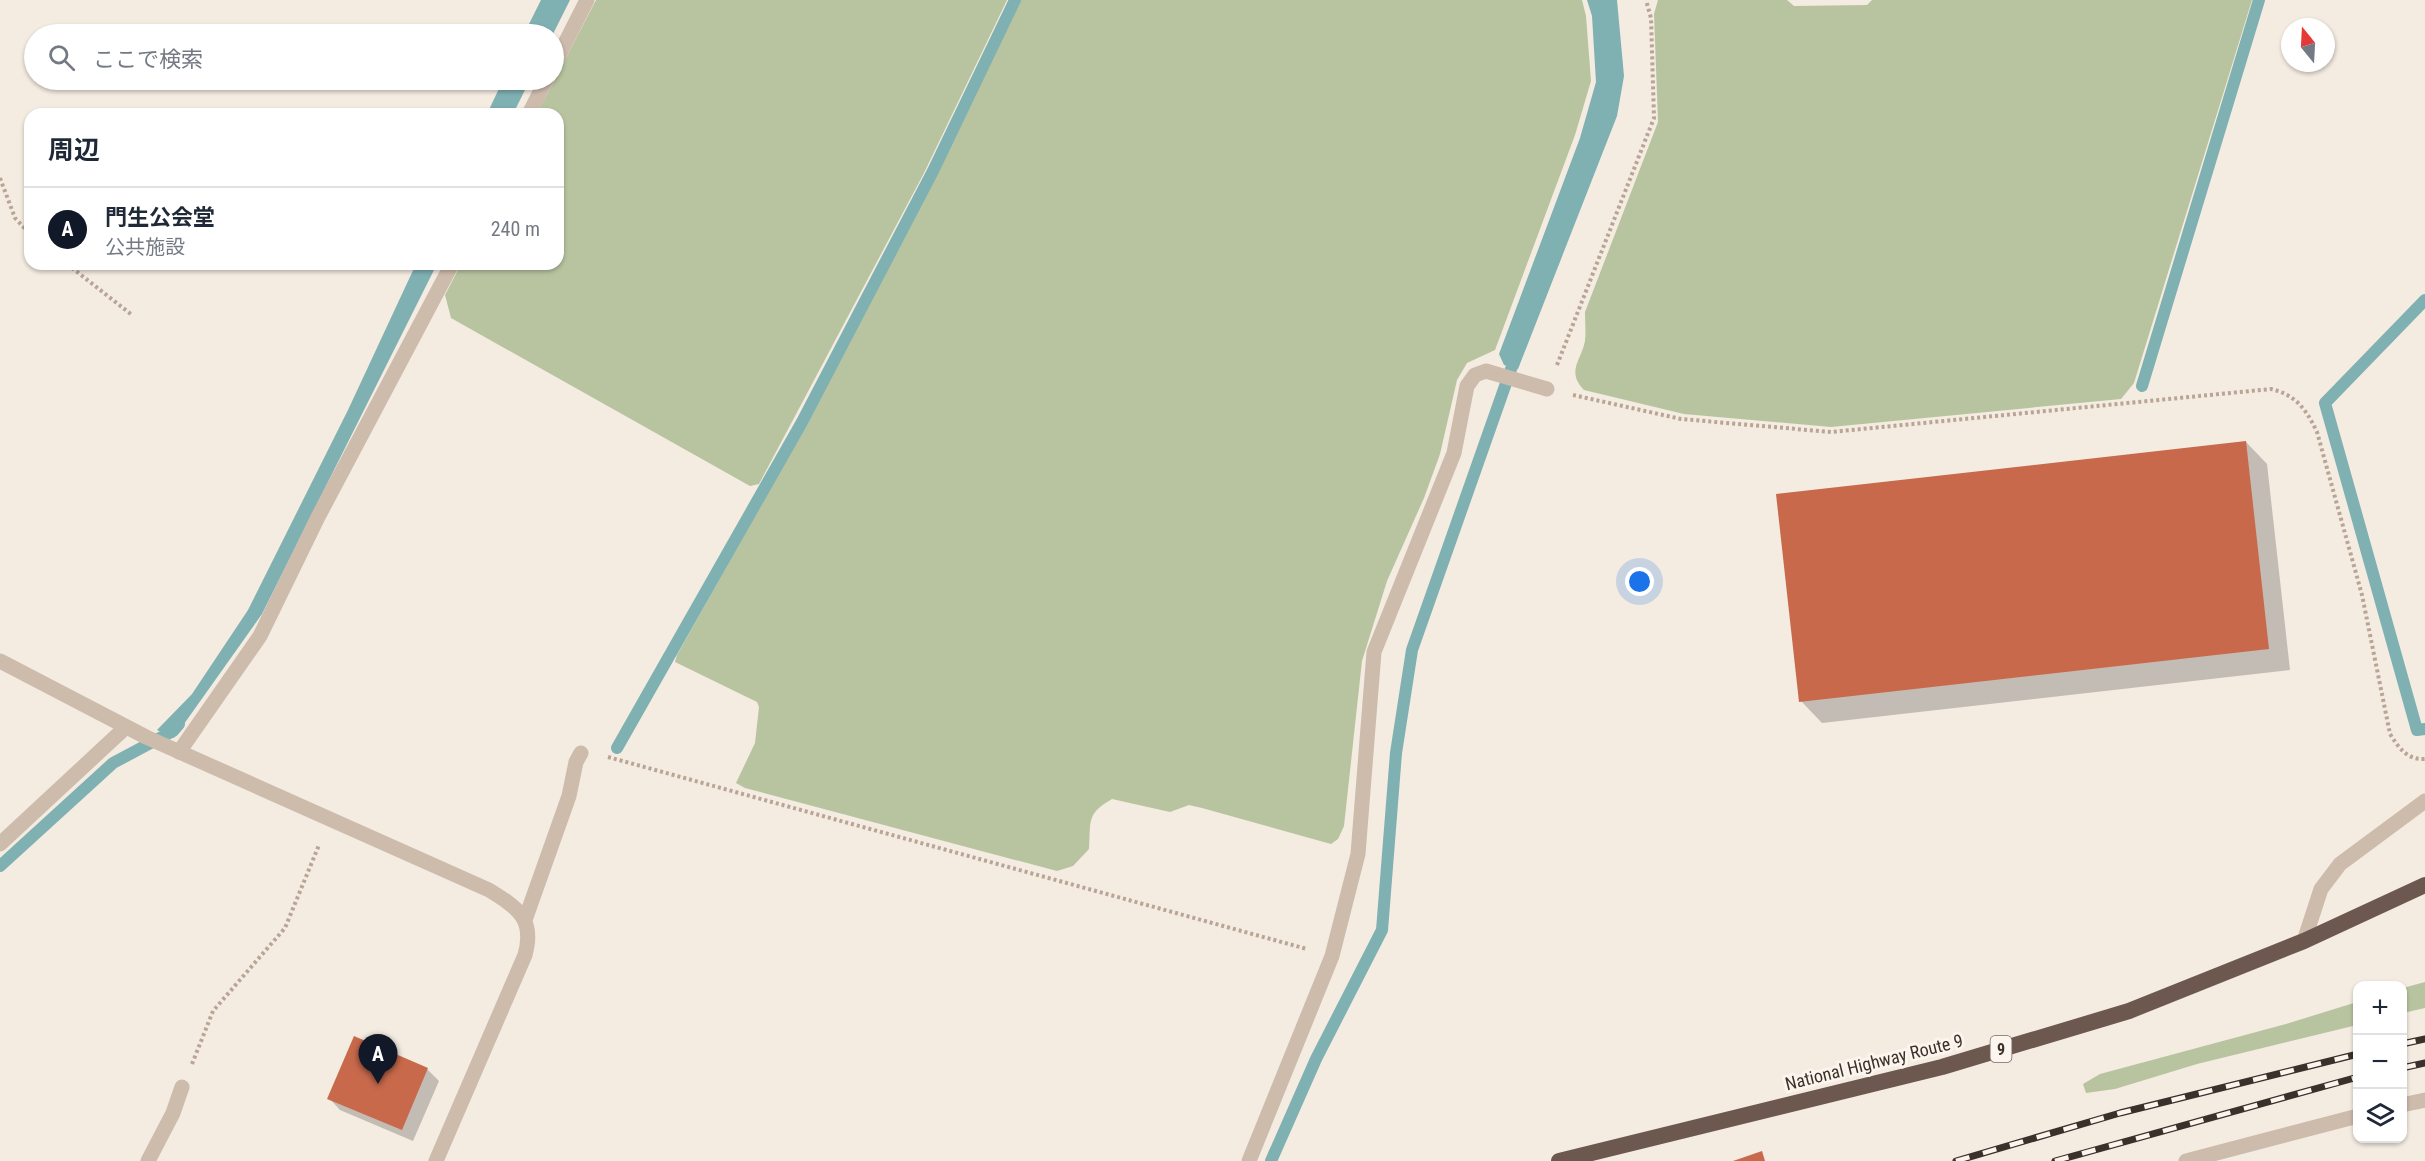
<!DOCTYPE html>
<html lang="ja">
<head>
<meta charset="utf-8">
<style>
  body { margin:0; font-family:"Roboto Condensed","Noto Sans JP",sans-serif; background:#f2f2f3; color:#1f2937 }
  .controls { position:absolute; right:18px; bottom:18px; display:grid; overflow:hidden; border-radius:12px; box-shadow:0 2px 4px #0004 }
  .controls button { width:54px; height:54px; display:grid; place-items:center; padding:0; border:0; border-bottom:2px solid #e0e1e3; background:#fff; color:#1f2937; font:30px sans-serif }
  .compass { position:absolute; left:2281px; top:18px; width:54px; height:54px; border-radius:50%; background:#fff; box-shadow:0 2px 4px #0004; rotate:342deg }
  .you { position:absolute; left:1640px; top:582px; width:21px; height:21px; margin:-15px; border:4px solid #fff; border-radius:50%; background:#1a73e8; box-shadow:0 0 0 9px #1a73e833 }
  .badge { display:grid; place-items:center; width:39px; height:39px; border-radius:50%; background:#111827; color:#fff; font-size:20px; font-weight:700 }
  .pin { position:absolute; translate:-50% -50px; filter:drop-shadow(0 2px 3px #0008) }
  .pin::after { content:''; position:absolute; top:32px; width:21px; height:18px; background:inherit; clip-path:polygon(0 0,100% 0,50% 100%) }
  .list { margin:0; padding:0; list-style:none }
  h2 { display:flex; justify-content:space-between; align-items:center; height:78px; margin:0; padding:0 24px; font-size:26px }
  h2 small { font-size:20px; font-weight:400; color:#747a83 }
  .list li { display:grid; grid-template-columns:39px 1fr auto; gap:18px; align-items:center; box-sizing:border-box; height:84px; padding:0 24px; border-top:2px solid #e0e1e3 }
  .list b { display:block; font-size:22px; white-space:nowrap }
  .list p { margin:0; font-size:20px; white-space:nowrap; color:#747a83 }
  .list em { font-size:20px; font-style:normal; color:#747a83 }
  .icon { flex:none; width:33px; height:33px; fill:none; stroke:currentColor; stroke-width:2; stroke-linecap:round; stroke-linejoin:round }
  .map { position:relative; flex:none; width:2425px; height:1161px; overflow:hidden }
  .search { position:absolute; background:#fff; box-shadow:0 2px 4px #0004; left:24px; top:24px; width:540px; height:66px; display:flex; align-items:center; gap:15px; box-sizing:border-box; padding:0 21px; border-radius:33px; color:#747a83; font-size:22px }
  .panel { position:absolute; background:#fff; box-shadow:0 2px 4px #0004; left:24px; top:108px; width:540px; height:162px; border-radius:18px }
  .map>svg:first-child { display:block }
</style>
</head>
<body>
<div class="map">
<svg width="2425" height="1161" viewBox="0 0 2425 1161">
  <rect width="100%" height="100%" fill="#f4ebe1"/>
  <g fill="#b8c4a0">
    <polygon points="596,0 1007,0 924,173 759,484 750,486 451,318 445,295 461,264 558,264 558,114 537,114"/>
    <path d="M1020,0H1582L1586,16L1591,81L1575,135L1495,350L1467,363L1457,380L1440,454L1424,498L1387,581L1362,661L1344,826L1338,839L1331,844L1202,808L1189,805L1170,812L1112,799C1086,814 1091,821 1089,849L1073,866L1057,871L745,788L736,783L755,743L759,707L757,702L675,662L677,655L806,425L938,171Z"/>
    <path d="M1658,0H1787L1794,6L1867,5L1872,0H2252L2134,383L2121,399L1831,427L1684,414L1584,390C1566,371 1581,361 1585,341C1586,332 1585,321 1585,312L1658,122L1654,14Z"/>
    <polygon points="2425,982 2425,1008 2403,1013 2403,988"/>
    <polygon points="2357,1002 2357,1025 2197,1064 2115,1089 2086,1093 2083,1084 2100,1074 2286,1024"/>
  </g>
  <g fill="#7fb0b2">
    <polygon points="541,0 570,0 553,34 524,34"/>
    <polygon points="1587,0 1617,0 1624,76 1617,116 1518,369 1504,365 1499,354 1580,138 1596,82 1592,16"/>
    <polygon points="503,80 530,80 513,114 487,114"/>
    <polygon points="416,264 437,264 262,614 174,738 157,730 192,694 248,610 348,410"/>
  </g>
  <g fill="#0003">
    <polygon points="2246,442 2267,464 2290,670 1822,723 1801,701"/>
    <polygon points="355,1038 428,1070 439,1081 413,1141 340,1110 329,1098"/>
  </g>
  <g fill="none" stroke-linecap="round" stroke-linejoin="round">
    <g stroke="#7fb0b2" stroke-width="12">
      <polyline points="2425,300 2325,403 2417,730 2425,729"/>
      <polyline points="2142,386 2259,0"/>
      <polyline points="617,748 802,422 933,171 1015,0"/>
      <polyline points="0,866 113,763 173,731 179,724"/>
      <polyline points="1271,1161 1316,1059 1382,930 1396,753 1412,650 1517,352"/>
    </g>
  </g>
  <g fill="#c8694b">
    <polygon points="2246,441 2269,649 1799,702 1776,494"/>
    <polygon points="354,1036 428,1068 402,1130 327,1099"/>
    <polygon points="1762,1151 1765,1161 1733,1161"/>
  </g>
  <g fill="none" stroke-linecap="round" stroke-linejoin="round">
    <g stroke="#b9a596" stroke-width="4" stroke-dasharray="3 3" stroke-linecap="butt">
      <polyline points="0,178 15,218 30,234"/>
      <polyline points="67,264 132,315"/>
      <polyline points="1557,365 1654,118 1651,18 1646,0"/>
      <path d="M1573,395L1681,419L1831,432L2271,389C2296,395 2306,409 2317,432L2362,595L2390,734C2399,748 2407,760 2425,759"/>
      <polyline points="608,757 1307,949"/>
      <polyline points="192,1064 213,1011 285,928 319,845"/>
    </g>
    <g stroke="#cdbbac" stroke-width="15">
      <polyline points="2402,1105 2425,1100"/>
      <polyline points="148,1161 173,1113 182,1087"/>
      <polyline points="2186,1161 2358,1116"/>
    </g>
    <g stroke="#cdbbac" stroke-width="15">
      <polyline points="554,65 587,0"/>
      <polyline points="529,114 546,80"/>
      <path d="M0,661L146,737L489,890C518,908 535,919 525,955L436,1161"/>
      <polyline points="179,752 260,636 318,517 452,264"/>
      <polyline points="0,844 126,727"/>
      <polyline points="525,920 569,796 576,762 581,753"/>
      <polyline points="2304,941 2321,889 2340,864 2425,801"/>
      <polyline points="1249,1161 1332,956 1358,854 1374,652 1454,453 1467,386 1475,375 1486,371 1547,389"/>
    </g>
    <polyline stroke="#6c584f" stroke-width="16" points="1559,1161 1942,1067 2129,1011 2304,941 2425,885"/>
    <g stroke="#3b302b" stroke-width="7">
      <g id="rail">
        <polyline points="2402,1044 2425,1039"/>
        <polyline points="2402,1068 2425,1063"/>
        <polyline points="1956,1161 2120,1113 2358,1054"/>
        <polyline points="2055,1161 2358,1077"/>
      </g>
    </g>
    <use href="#rail" stroke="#fbf5ee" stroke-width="4.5" stroke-dasharray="14" stroke-linecap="butt"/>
  </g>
  <g text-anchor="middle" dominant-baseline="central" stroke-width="6" stroke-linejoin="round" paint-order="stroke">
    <rect fill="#fbf5ee" stroke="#756b66" stroke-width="1.5" x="1990.5" y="1036" width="21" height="26" rx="4.5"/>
    <g font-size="16" font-weight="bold" fill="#3b302b">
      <text x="2001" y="1049">9</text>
    </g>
    <g font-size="18" fill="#3b302b" stroke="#fbf5ee">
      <text transform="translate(1874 1062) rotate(-14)">National Highway Route 9</text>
    </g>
  </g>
</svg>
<div class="controls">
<button>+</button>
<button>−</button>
<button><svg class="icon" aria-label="layers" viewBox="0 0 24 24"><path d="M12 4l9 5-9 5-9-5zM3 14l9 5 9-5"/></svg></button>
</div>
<svg class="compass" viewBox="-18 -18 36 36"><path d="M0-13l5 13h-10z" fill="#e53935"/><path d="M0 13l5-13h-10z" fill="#747a83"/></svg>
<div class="you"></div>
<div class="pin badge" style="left:378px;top:1084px">A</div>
<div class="search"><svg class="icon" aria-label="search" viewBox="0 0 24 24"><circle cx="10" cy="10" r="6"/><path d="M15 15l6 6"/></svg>ここで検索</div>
<section class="panel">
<h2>周辺<small></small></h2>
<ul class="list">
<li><span class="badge">A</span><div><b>門生公会堂</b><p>公共施設</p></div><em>240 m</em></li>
</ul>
</section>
</div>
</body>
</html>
